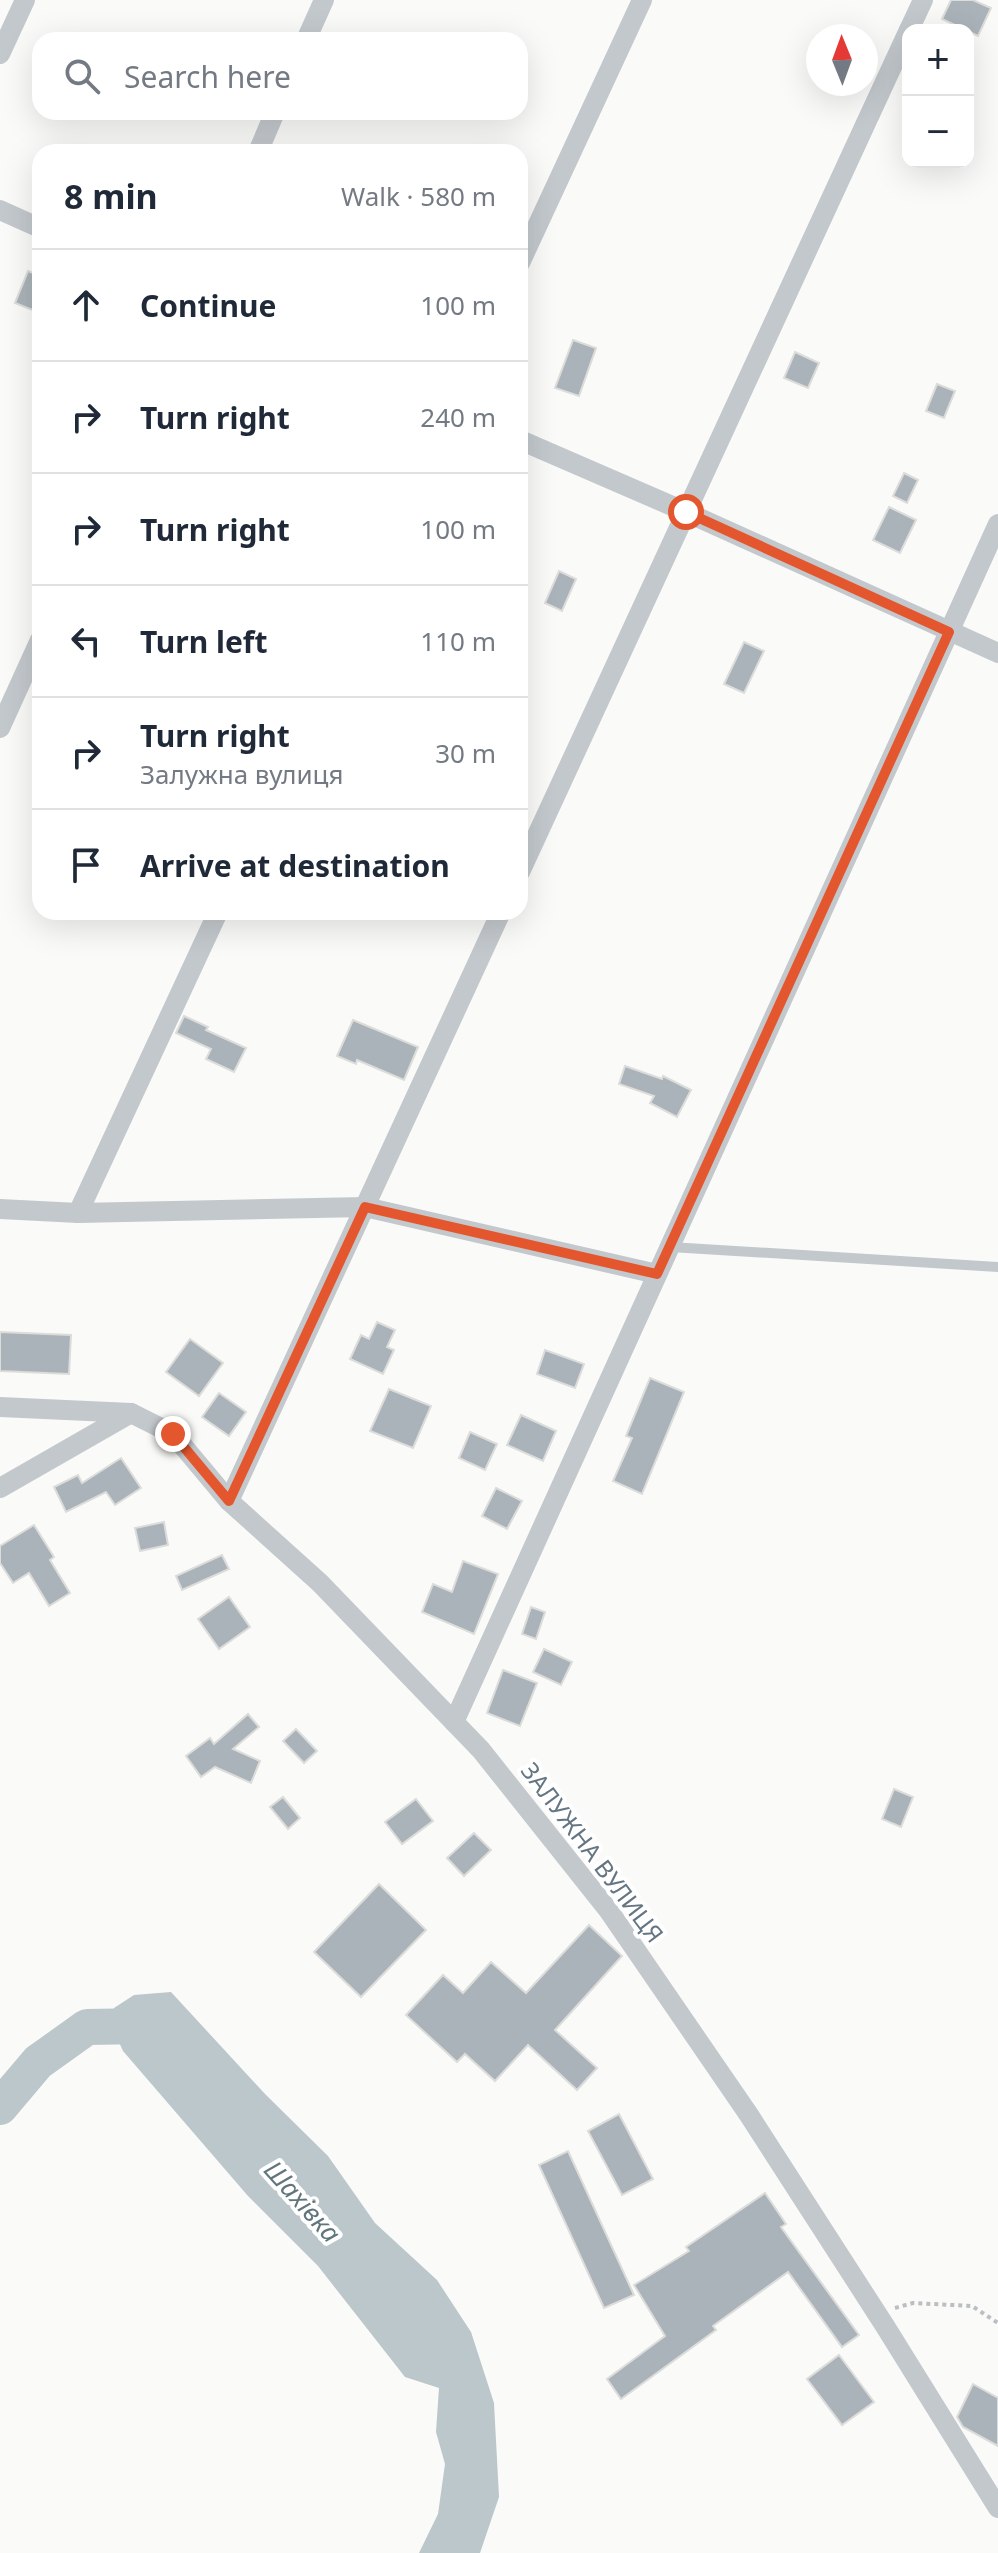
<!DOCTYPE html>
<html lang="en">
<head>
<meta charset="utf-8">
<style>
  body { margin:0; font-family:"Noto Sans",sans-serif; background:#f2f2f3; color:#1f2937 }
  .controls { position:absolute; right:24px; top:24px; display:grid; overflow:hidden; border-radius:16px; box-shadow:0 8px 32px #0002 }
  .controls button { width:72px; height:72px; display:grid; place-items:center; padding:0; border:0; border-bottom:2px solid #e0e1e3; background:#fff; color:#1f2937; font:40px sans-serif }
  .compass { position:absolute; left:806px; top:24px; width:72px; height:72px; border-radius:50%; background:#fff; box-shadow:0 8px 32px #0002; rotate:359deg }
  .stop { position:absolute; width:24px; height:24px; margin:-18px; border:6px solid #e4572e; border-radius:50%; background:#fff }
  .stop.end { background:#e4572e; border-color:#fff; box-shadow:0 2px 8px #0008 }
  .list { margin:0; padding:0; list-style:none }
  h2 { display:flex; justify-content:space-between; align-items:center; height:104px; margin:0; padding:0 32px; font-size:34px }
  h2 small { font-size:26px; font-weight:400; color:#747a83 }
  .list li { display:grid; grid-template-columns:52px 1fr auto; gap:24px; align-items:center; box-sizing:border-box; height:112px; padding:0 32px; border-top:2px solid #e0e1e3 }
  .list b { display:block; font-size:30px; white-space:nowrap }
  .list p { margin:0; font-size:26px; white-space:nowrap; color:#747a83 }
  .list em { font-size:26px; font-style:normal; color:#747a83 }
  .icon { flex:none; width:44px; height:44px; fill:none; stroke:currentColor; stroke-width:2; stroke-linecap:round; stroke-linejoin:round }
  .map { position:relative; flex:none; width:998px; height:2553px; overflow:hidden }
  .search { position:absolute; background:#fff; box-shadow:0 8px 32px #0002; left:32px; top:32px; width:496px; height:88px; display:flex; align-items:center; gap:20px; box-sizing:border-box; padding:0 28px; border-radius:24px; color:#747a83; font-size:30px }
  .panel { position:absolute; background:#fff; box-shadow:0 8px 32px #0002; left:32px; top:144px; width:496px; height:776px; border-radius:24px }
  .map>svg:first-child { display:block }
</style>
</head>
<body>
<div class="map">
<svg width="998" height="2553" viewBox="0 0 998 2553">
  <rect width="100%" height="100%" fill="#fafaf8"/>
  <polygon fill="#bbc7cb" points="171,1992 265,2094 328,2156 375,2223 437,2280 471,2332 494,2403 499,2497 480,2553 419,2553 438,2514 445,2464 436,2432 439,2388 405,2377 318,2266 248,2196 123,2051 111,2024 114,2008 134,1995"/>
  <g fill="none" stroke-linecap="round" stroke-linejoin="round">
    <polyline stroke="#bbc7cb" stroke-width="36" points="0,2107 38,2062 87,2027 147,2026 157,2038"/>
  </g>
  <g fill="#aab3b9" stroke="#dcdcda" stroke-width="2">
    <polygon points="951,0 973,0 991,8 978,36 942,19"/>
    <polygon points="28,271 40,276 40,313 15,303"/>
    <polygon points="573,340 596,348 579,396 555,388"/>
    <polygon points="795,352 819,363 808,388 784,378"/>
    <polygon points="937,384 955,391 944,418 926,411"/>
    <polygon points="904,473 918,480 907,503 893,496"/>
    <polygon points="889,507 916,520 900,553 873,540"/>
    <polygon points="559,571 576,579 562,611 545,603"/>
    <polygon points="744,642 764,651 744,693 724,684"/>
    <polygon points="184,1016 208,1027 206,1030 246,1048 234,1072 206,1059 211,1049 176,1033"/>
    <polygon points="353,1020 418,1047 404,1080 357,1060 356,1064 337,1056"/>
    <polygon points="625,1066 662,1079 663,1076 691,1090 677,1117 650,1103 654,1096 619,1084"/>
    <polygon points="377,1322 395,1330 387,1347 394,1350 383,1374 350,1359 361,1335 369,1339"/>
    <polygon points="0,1332 71,1335 69,1374 0,1371"/>
    <polygon points="190,1339 223,1363 199,1396 166,1372"/>
    <polygon points="545,1350 584,1364 575,1388 537,1374"/>
    <polygon points="650,1378 684,1392 642,1494 613,1481 632,1438 626,1436"/>
    <polygon points="389,1389 431,1406 413,1448 370,1431"/>
    <polygon points="219,1393 246,1412 229,1436 202,1417"/>
    <polygon points="521,1415 556,1431 543,1461 507,1445"/>
    <polygon points="470,1432 497,1444 485,1470 459,1458"/>
    <polygon points="121,1458 141,1488 115,1505 106,1492 66,1512 54,1487 78,1475 82,1483"/>
    <polygon points="496,1488 522,1501 507,1529 482,1516"/>
    <polygon points="164,1522 168,1545 140,1551 135,1528"/>
    <polygon points="34,1525 54,1557 50,1560 70,1593 49,1606 29,1573 13,1583 0,1563 0,1546"/>
    <polygon points="222,1555 229,1569 182,1590 176,1576"/>
    <polygon points="463,1561 498,1574 474,1634 422,1612 433,1584 452,1592"/>
    <polygon points="229,1597 250,1627 219,1649 198,1619"/>
    <polygon points="531,1607 545,1612 536,1639 522,1634"/>
    <polygon points="544,1649 572,1662 561,1685 533,1672"/>
    <polygon points="503,1670 537,1683 520,1726 487,1713"/>
    <polygon points="248,1714 259,1727 233,1749 260,1761 251,1783 215,1767 201,1777 186,1756 210,1738 214,1744"/>
    <polygon points="296,1729 317,1751 304,1763 283,1741"/>
    <polygon points="894,1789 913,1797 901,1827 882,1819"/>
    <polygon points="283,1797 300,1818 288,1829 270,1807"/>
    <polygon points="416,1799 433,1821 402,1844 385,1822"/>
    <polygon points="474,1833 491,1850 464,1876 447,1858"/>
    <polygon points="379,1884 426,1930 361,1997 314,1952"/>
    <polygon points="589,1925 622,1956 555,2030 597,2068 577,2090 528,2045 495,2081 465,2054 457,2062 406,2015 443,1975 463,1993 491,1962 526,1993"/>
    <polygon points="619,2114 653,2179 622,2195 588,2131"/>
    <polygon points="568,2151 634,2295 604,2308 539,2165"/>
    <polygon points="765,2193 786,2224 781,2227 859,2335 842,2347 788,2272 713,2326 716,2330 621,2399 607,2379 665,2336 634,2285 689,2251 686,2247"/>
    <polygon points="839,2355 874,2402 842,2425 807,2379"/>
    <polygon points="973,2384 998,2398 998,2446 963,2427 957,2417"/>
  </g>
  <g fill="none" stroke-linecap="round" stroke-linejoin="round">
    <polyline stroke="#bbbfc2" stroke-width="4" stroke-dasharray="4 4" stroke-linecap="butt" points="895,2308 913,2303 972,2306 998,2323"/>
    <polyline stroke="#c3c8cc" stroke-width="10" points="670,1247 998,1267"/>
    <g stroke="#c3c8cc" stroke-width="20">
      <polyline points="909,30 923,0"/>
      <polyline points="306,40 324,0"/>
      <polyline points="0,54 25,0"/>
      <polyline points="258,152 275,112"/>
      <polyline points="0,210 40,228"/>
      <polyline points="520,263 642,0"/>
      <polyline points="520,440 686,512 998,653"/>
      <polyline points="0,728 40,640"/>
      <polyline points="520,872 908,32"/>
      <polyline points="0,1209 78,1213 365,1207 657,1274"/>
      <polyline points="78,1213 218,912"/>
      <polyline points="0,1407 131,1413 173,1434 229,1501 320,1583 481,1750 609,1911 749,2115 885,2326 998,2508"/>
      <polyline points="0,1488 131,1413"/>
      <polyline points="229,1501 501,912"/>
      <polyline points="454,1722 998,524"/>
    </g>
  </g>
  <g fill="none" stroke-linecap="round" stroke-linejoin="round">
    <polyline stroke="#e4572e" stroke-width="10" points="173,1434 229,1501 365,1207 657,1274 949,632 686,512"/>
  </g>
  <g text-anchor="middle" dominant-baseline="central" stroke-width="8" stroke-linejoin="round" paint-order="stroke">
    <g font-size="24" fill="#657683" stroke="#fff">
      <text transform="translate(593 1852) rotate(53)">ЗАЛУЖНА ВУЛИЦЯ</text>
    </g>
    <g font-size="26" font-style="italic" fill="#60757c" stroke="#fff">
      <text transform="translate(303 2201) rotate(48)">Шахівка</text>
    </g>
  </g>
</svg>
<div class="controls">
<button>+</button>
<button>−</button>
</div>
<svg class="compass" viewBox="-18 -18 36 36"><path d="M0-13l5 13h-10z" fill="#e53935"/><path d="M0 13l5-13h-10z" fill="#747a83"/></svg>
<div class="stop" style="left:686px;top:512px"></div>
<div class="stop end" style="left:173px;top:1434px"></div>
<div class="search"><svg class="icon" aria-label="search" viewBox="0 0 24 24"><circle cx="10" cy="10" r="6"/><path d="M15 15l6 6"/></svg>Search here</div>
<section class="panel">
<h2>8 min<small>Walk · 580 m</small></h2>
<ul class="list">
<li><svg class="icon" aria-label="ahead" viewBox="0 0 24 24"><path d="M12 20V5M6 11l6-6 6 6"/></svg><div><b>Continue</b></div><em>100 m</em></li>
<li><svg class="icon" aria-label="right" viewBox="0 0 24 24"><path d="M7 20v-9h11M14 6l5 5-5 5"/></svg><div><b>Turn right</b></div><em>240 m</em></li>
<li><svg class="icon" aria-label="right" viewBox="0 0 24 24"><path d="M7 20v-9h11M14 6l5 5-5 5"/></svg><div><b>Turn right</b></div><em>100 m</em></li>
<li><svg class="icon" aria-label="left" viewBox="0 0 24 24"><path d="M17 20v-9H6M10 6l-5 5 5 5"/></svg><div><b>Turn left</b></div><em>110 m</em></li>
<li><svg class="icon" aria-label="right" viewBox="0 0 24 24"><path d="M7 20v-9h11M14 6l5 5-5 5"/></svg><div><b>Turn right</b><p>Залужна вулиця</p></div><em>30 m</em></li>
<li><svg class="icon" aria-label="arrive" viewBox="0 0 24 24"><path d="M6 21V4h12l-3 4 3 4H6"/></svg><div><b>Arrive at destination</b></div></li>
</ul>
</section>
</div>
</body>
</html>
